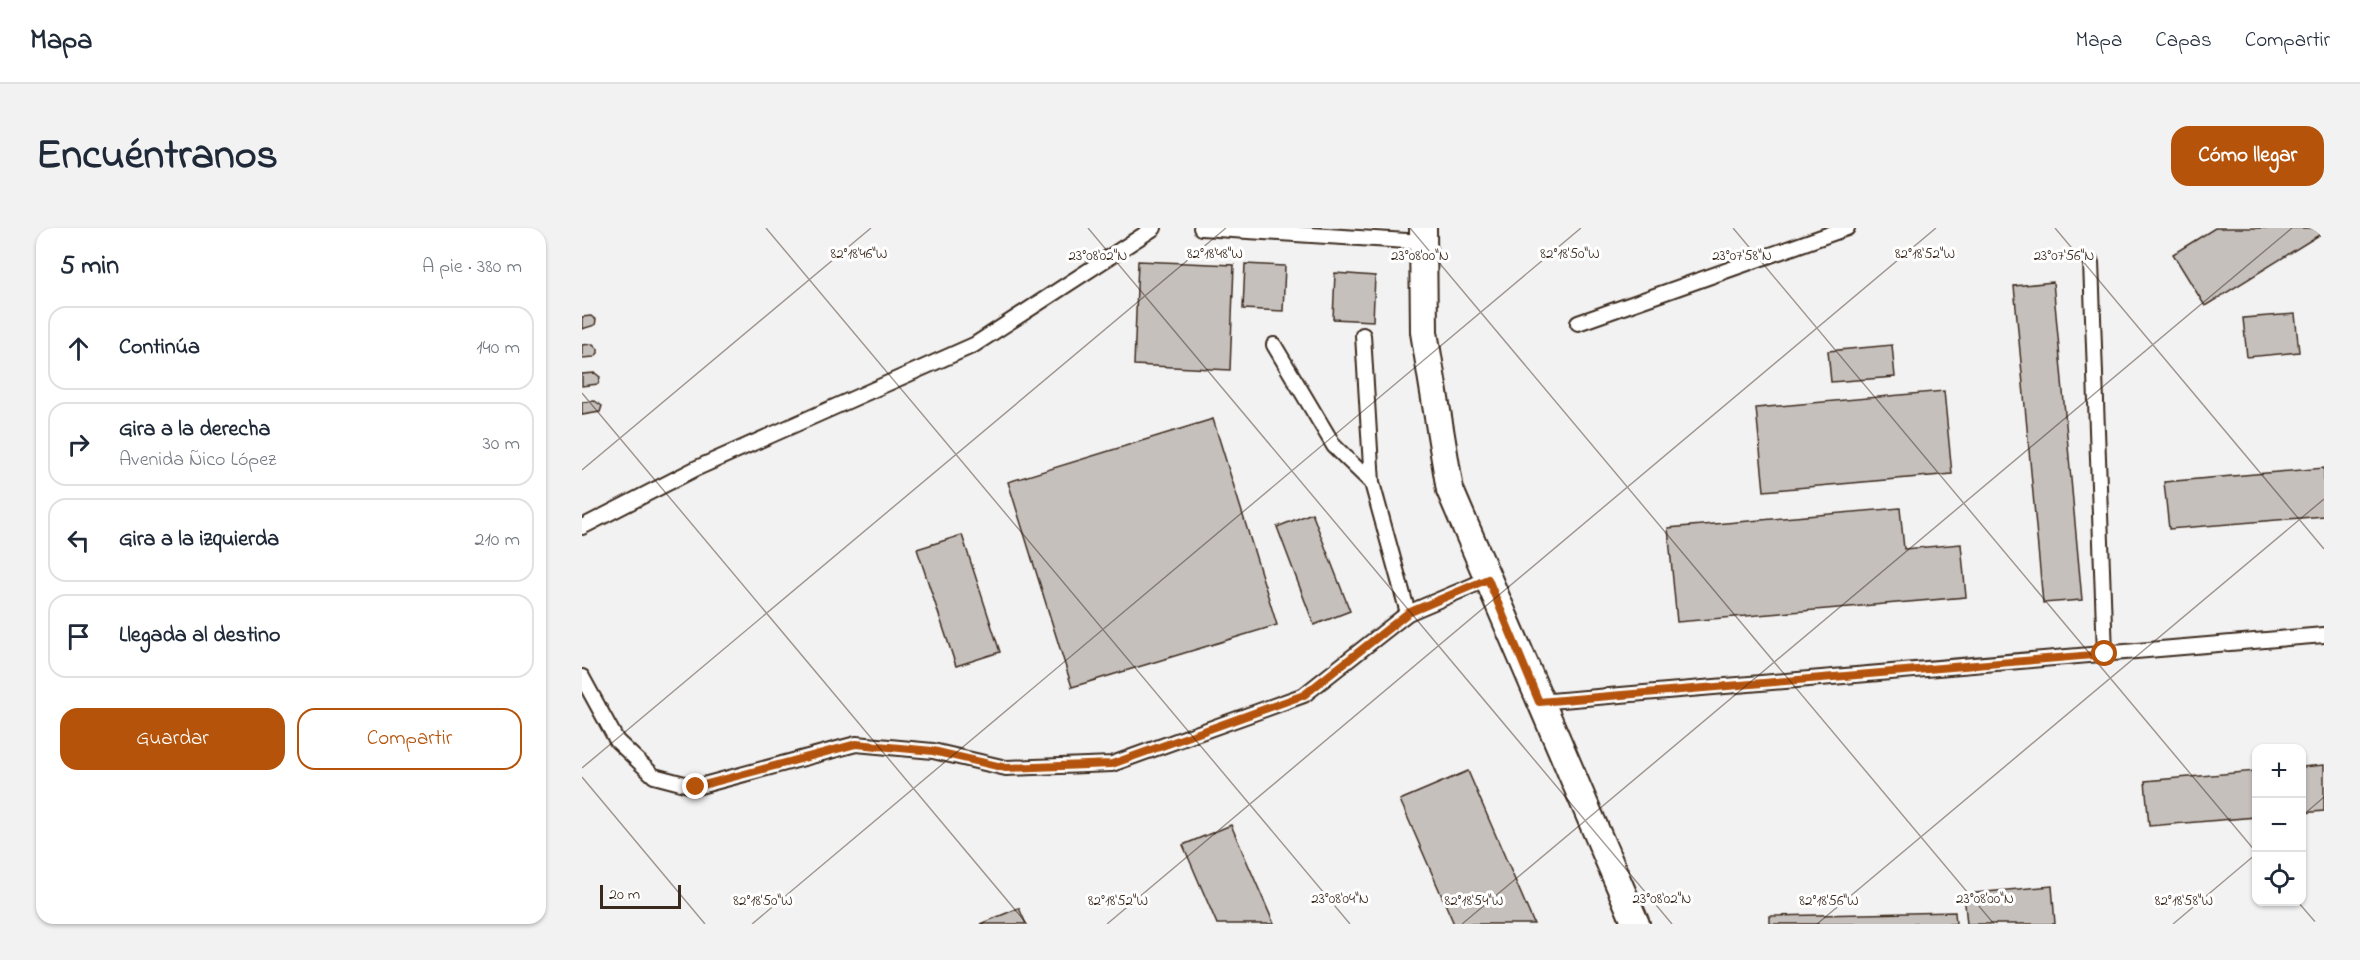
<!DOCTYPE html>
<html lang="es">
<head>
<meta charset="utf-8">
<style>
  body { margin:0; font-family:"Indie Flower",sans-serif; background:#f2f2f3; color:#1f2937 }
  .controls { position:absolute; right:18px; bottom:18px; display:grid; overflow:hidden; border-radius:12px; box-shadow:0 2px 4px #0004 }
  .controls button { width:54px; height:54px; display:grid; place-items:center; padding:0; border:0; border-bottom:2px solid #e0e1e3; background:#fff; color:#1f2937; font:30px sans-serif }
  .scale { position:absolute; left:18px; bottom:15px; width:81px; box-sizing:border-box; padding-left:6px; border:3px solid #3b2a1e; border-top:0; font-size:16px; line-height:21px; white-space:nowrap; color:#3b2a1e; -webkit-text-stroke:4px #fff; paint-order:stroke }
  .stop { position:absolute; width:18px; height:18px; margin:-14px; border:4px solid #b45309; border-radius:50%; background:#fff }
  .stop.end { background:#b45309; border-color:#fff; box-shadow:0 2px 6px #0008 }
  .list { margin:0; padding:0; list-style:none }
  h2 { display:flex; justify-content:space-between; align-items:center; height:78px; margin:0; padding:0 24px; font-size:26px }
  h2 small { font-size:20px; font-weight:400; color:#747a83 }
  .list li { display:grid; grid-template-columns:39px 1fr auto; gap:18px; align-items:center; box-sizing:border-box; height:84px; margin:0 12px 12px; padding:0 12px; border:2px solid #e0e1e3; border-radius:18px }
  .list b { display:block; font-size:22px; white-space:nowrap }
  .list p { margin:0; font-size:20px; white-space:nowrap; color:#747a83 }
  .list em { font-size:20px; font-style:normal; color:#747a83 }
  .actions { display:flex; gap:12px; padding:18px 24px }
  .actions a { flex:1; padding:14px 0; border:2px solid #b45309; border-radius:18px; text-align:center; font-size:21px; color:#b45309 }
  .actions .main { background:#b45309; color:#fff }
  .icon { flex:none; width:33px; height:33px; fill:none; stroke:currentColor; stroke-width:2; stroke-linecap:round; stroke-linejoin:round }
  .map { position:relative; flex:none; width:1742px; height:696px; overflow:hidden; border-radius:18px }
  header { display:flex; align-items:center; gap:36px; box-sizing:border-box; height:84px; padding:0 30px; background:#fff; border-bottom:2px solid #e0e1e3 }
  header strong { font-size:28px }
  nav { display:flex; gap:33px; margin-inline-start:auto; font-size:21px }
  .intro { display:flex; align-items:center; justify-content:space-between; box-sizing:border-box; height:144px; padding:0 36px }
  h1 { margin:0; font-size:42px }
  .button { padding:15px 27px; border-radius:18px; background:#b45309; color:#fff; font-size:21px; font-weight:700 }
  main { display:flex; gap:36px; padding:0 36px }
  aside { flex:1; background:#fff; border-radius:18px; box-shadow:0 2px 4px #0004 }
  .map>svg:first-child { display:block }
</style>
</head>
<body>
<header>
<strong>Mapa</strong>
<nav><a>Mapa</a><a>Capas</a><a>Compartir</a></nav>
</header>
<div class="intro"><h1>Encuéntranos</h1><a class="button">Cómo llegar</a></div>
<main>
<aside>
<h2>5 min<small>A pie · 380 m</small></h2>
<ul class="list">
<li><svg class="icon" aria-label="ahead" viewBox="0 0 24 24"><path d="M12 20V5M6 11l6-6 6 6"/></svg><div><b>Continúa</b></div><em>140 m</em></li>
<li><svg class="icon" aria-label="right" viewBox="0 0 24 24"><path d="M7 20v-9h11M14 6l5 5-5 5"/></svg><div><b>Gira a la derecha</b><p>Avenida Ñico López</p></div><em>30 m</em></li>
<li><svg class="icon" aria-label="left" viewBox="0 0 24 24"><path d="M17 20v-9H6M10 6l-5 5 5 5"/></svg><div><b>Gira a la izquierda</b></div><em>210 m</em></li>
<li><svg class="icon" aria-label="arrive" viewBox="0 0 24 24"><path d="M6 21V4h12l-3 4 3 4H6"/></svg><div><b>Llegada al destino</b></div></li>
</ul>
<div class="actions"><a class="main">Guardar</a><a>Compartir</a></div>
</aside>
<div class="map">
<svg width="1742" height="696" viewBox="0 0 1742 696">
  <rect width="100%" height="100%" fill="#f3f2f2"/>
  <filter id="ink" filterUnits="userSpaceOnUse"><feTurbulence type="fractalNoise" baseFrequency=".0167" numOctaves="2"/><feDisplacementMap in="SourceGraphic" scale="12" xChannelSelector="R" yChannelSelector="G"/><feConvolveMatrix kernelMatrix="1 2 1 2 8 2 1 2 1" color-interpolation-filters="sRGB"/></filter>
  <g filter="url(#ink)">
    <g fill="#c6c0bd" stroke="#3b2a1e" stroke-width="1.5">
      <polygon points="1633,0 1742,0 1742,4 1623,78 1591,26"/>
      <polygon points="556,33 652,37 648,142 552,137"/>
      <polygon points="663,36 703,38 701,83 661,81"/>
      <polygon points="753,45 793,48 791,93 751,91"/>
      <polygon points="1471,54 1500,372 1461,375 1432,58"/>
      <polygon points="1713,86 1717,124 1665,129 1661,90"/>
      <polygon points="9,88 14,92 13,97 0,101 0,89"/>
      <polygon points="11,116 16,121 16,125 12,129 0,130 0,117"/>
      <polygon points="1310,117 1313,149 1249,154 1246,123"/>
      <polygon points="13,145 18,149 16,156 0,158 0,146"/>
      <polygon points="1362,163 1370,246 1182,263 1174,180"/>
      <polygon points="13,173 20,178 18,184 0,187 0,174"/>
      <polygon points="631,191 695,397 490,459 426,254"/>
      <polygon points="1742,240 1742,288 1587,301 1582,254"/>
      <polygon points="1318,280 1322,321 1379,316 1384,369 1095,394 1086,300"/>
      <polygon points="730,285 768,383 732,397 695,299"/>
      <polygon points="380,307 418,424 374,438 335,321"/>
      <polygon points="1742,537 1742,583 1720,585 1720,539"/>
      <polygon points="886,543 952,696 872,696 818,572"/>
      <polygon points="1674,543 1674,589 1567,598 1563,553"/>
      <polygon points="649,597 692,696 635,696 601,617"/>
      <polygon points="1470,658 1473,696 1385,696 1382,666"/>
      <polygon points="437,680 444,696 398,696"/>
      <polygon points="1373,684 1374,696 1188,696 1188,688"/>
    </g>
    <g fill="none" stroke-linecap="round" stroke-linejoin="round">
      <g stroke="#3b2a1e" stroke-width="18">
        <g id="service">
          <polyline points="619,0 841,14"/>
          <polyline points="1509,34 1523,426"/>
          <polyline points="996,95 1265,0"/>
          <polyline points="781,107 790,255"/>
          <polyline points="692,117 752,218 790,255 826,385"/>
          <polyline points="0,299 115,240 392,117 572,0"/>
          <polyline points="0,449 35,513 72,548 114,559 274,516 351,523 424,540 530,536 722,467 826,385 906,351"/>
          <polyline points="957,474 1742,407"/>
        </g>
      </g>
      <g stroke="#3b2a1e" stroke-width="30">
        <polyline id="minor" points="841,0 842,104 868,262 1054,696"/>
      </g>
      <use href="#service" stroke="#fff" stroke-width="14"/>
      <use href="#minor" stroke="#fff" stroke-width="26"/>
    </g>
  </g>
  <g fill="none" stroke-linecap="round" stroke-linejoin="round" filter="url(#ink)">
    <polyline stroke="#b45309" stroke-width="8" points="114,559 274,516 351,523 424,540 530,536 722,467 826,385 906,351 957,474 1523,426"/>
  </g>
  <path fill="none" stroke="#3b2a1e" stroke-width="1.5" stroke-opacity="0.45" d="M184,0L768,696M506,0L1090,696M828,0L1412,696M1151,0L1674,624M1473,0L1742,321M0,165L445,696M0,242L289,0M0,540L644,0M0,549L123,696M1720,588L1742,569M1716,674L1735,696M170,696L999,0M525,696L1354,0M880,696L1710,0M1235,696L1742,271M1591,696L1674,626"/>
  <g font-size="15" text-anchor="middle" fill="#3b2a1e" stroke="#fff" stroke-width="6" stroke-linejoin="round" paint-order="stroke">
    <text x="277" y="30">82°18'46"W</text>
    <text x="633" y="30">82°18'48"W</text>
    <text x="988" y="30">82°18'50"W</text>
    <text x="1343" y="30">82°18'52"W</text>
    <text x="516" y="32">23°08'02"N</text>
    <text x="838" y="32">23°08'00"N</text>
    <text x="1160" y="32">23°07'58"N</text>
    <text x="1482" y="32">23°07'56"N</text>
    <text x="758" y="675">23°08'04"N</text>
    <text x="1080" y="675">23°08'02"N</text>
    <text x="1403" y="675">23°08'00"N</text>
    <text x="181" y="677">82°18'50"W</text>
    <text x="536" y="677">82°18'52"W</text>
    <text x="892" y="677">82°18'54"W</text>
    <text x="1247" y="677">82°18'56"W</text>
    <text x="1602" y="677">82°18'58"W</text>
  </g>
</svg>
<div class="controls">
<button>+</button>
<button>−</button>
<button><svg class="icon" aria-label="locate" viewBox="0 0 24 24"><circle cx="12" cy="12" r="6"/><path d="M12 2v4M12 18v4M2 12h4M18 12h4"/></svg></button>
</div>
<div class="scale">20 m</div>
<div class="stop" style="left:1523px;top:426px"></div>
<div class="stop end" style="left:114px;top:559px"></div>
</div>
</main>
</body>
</html>
